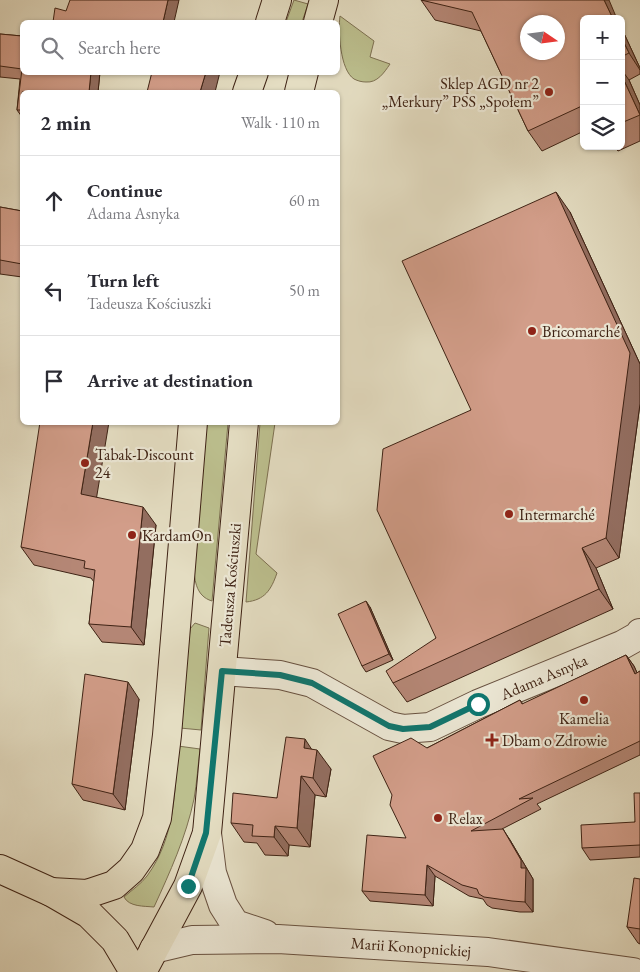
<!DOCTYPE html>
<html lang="en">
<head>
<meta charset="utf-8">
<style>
  body { margin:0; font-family:"EB Garamond",serif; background:#f7f7f7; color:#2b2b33 }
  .controls { position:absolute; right:15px; top:15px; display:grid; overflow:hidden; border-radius:8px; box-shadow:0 1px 4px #0004 }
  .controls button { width:45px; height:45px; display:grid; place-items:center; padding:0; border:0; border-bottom:1px solid #e1e1e2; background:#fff; color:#2b2b33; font:25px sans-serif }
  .compass { position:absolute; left:520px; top:15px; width:45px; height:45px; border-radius:50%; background:#fff; box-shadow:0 1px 4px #0004; rotate:103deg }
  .stop { position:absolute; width:15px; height:15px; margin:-11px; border:4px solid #0f766e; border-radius:50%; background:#fff }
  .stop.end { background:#0f766e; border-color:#fff; box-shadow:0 1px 5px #0008 }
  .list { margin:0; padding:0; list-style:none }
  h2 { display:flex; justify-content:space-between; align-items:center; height:65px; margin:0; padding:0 20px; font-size:21px }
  h2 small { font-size:16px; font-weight:400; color:#7c7c81 }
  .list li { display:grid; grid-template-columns:32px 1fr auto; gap:15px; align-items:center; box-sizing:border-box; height:90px; padding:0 20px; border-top:1px solid #e1e1e2 }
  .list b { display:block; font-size:19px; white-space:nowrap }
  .list p { margin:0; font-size:16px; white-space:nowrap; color:#7c7c81 }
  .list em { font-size:16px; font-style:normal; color:#7c7c81 }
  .icon { flex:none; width:28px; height:28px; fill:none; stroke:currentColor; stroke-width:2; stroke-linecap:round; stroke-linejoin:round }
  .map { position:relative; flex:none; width:640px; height:972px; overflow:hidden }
  .search { position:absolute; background:#fff; box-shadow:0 1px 4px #0004; left:20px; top:20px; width:320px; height:55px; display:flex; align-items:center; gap:12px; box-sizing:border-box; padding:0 18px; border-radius:8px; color:#7c7c81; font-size:19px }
  .panel { position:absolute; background:#fff; box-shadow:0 1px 4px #0004; left:20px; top:90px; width:320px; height:335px; border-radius:8px }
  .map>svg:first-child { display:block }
</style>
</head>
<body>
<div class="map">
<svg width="640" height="972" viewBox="0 0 640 972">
  <rect width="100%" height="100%" fill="#e4ddc2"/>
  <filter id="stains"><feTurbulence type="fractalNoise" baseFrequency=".004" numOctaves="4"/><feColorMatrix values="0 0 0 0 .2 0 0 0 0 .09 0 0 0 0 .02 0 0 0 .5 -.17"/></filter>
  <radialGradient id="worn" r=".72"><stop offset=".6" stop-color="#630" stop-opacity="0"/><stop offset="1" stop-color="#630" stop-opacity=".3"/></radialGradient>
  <g fill="#bcbf8e" stroke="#7d7051">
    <polygon points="294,0 308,4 302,22 286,22"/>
    <path d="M340,16L374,41L370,57L390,64C384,73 377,83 366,82C362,82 358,81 354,79C340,70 338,31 340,16Z"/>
    <path d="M206,423H228L212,601C195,596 194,578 194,563Z"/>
    <path d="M260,423H275L256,554L277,573C271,590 265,600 246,602Z"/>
    <polygon points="195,623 209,628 201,730 180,728 190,629"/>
    <path d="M178,746L200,749C198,765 197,782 194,799C186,837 170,872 154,907C144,906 129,907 124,897C132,890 141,884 147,876C175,838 175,792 178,746Z"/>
  </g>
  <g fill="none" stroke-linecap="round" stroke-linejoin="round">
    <g stroke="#685140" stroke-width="30">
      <g id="minor">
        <polyline points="222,671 280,675 312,683 389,726 403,729 430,727 478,704 622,645 638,636 640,633"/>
        <polyline points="207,833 212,873 223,905 235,924 265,934"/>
        <polyline points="154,949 192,940 278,939 488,952 633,972"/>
      </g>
    </g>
    <g stroke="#3e2214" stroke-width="30">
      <g id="primary">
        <polyline points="270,22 277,0"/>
        <polyline points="318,22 324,0"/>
        <polyline points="247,92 254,72"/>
        <polyline points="299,92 304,72"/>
        <polyline points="0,869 51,892 89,914 115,940 134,972"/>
        <polyline points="51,892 87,894 114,885 131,870 145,850 157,818 167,735 193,422"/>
        <polyline points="142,972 188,886 207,833 244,422"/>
      </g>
    </g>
    <use href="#minor" stroke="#ede9d7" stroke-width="28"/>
    <use href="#primary" stroke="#e4ddc2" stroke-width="28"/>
  </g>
  <g fill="#b58776" stroke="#3e2214">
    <polygon points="421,0 584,19 584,131 542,151 528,131 481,31 435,20"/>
    <polygon points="621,27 640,68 640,74 629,80 640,105 640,141 618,151 614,146 621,146"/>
    <polygon points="0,34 22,36 22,72 100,72 98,92 22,92 22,117 17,110 20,79 0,77"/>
    <polygon points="0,207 22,211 22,277 0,274"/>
    <polygon points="570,212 640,364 640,404 619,558 596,568 613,609 407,702 393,683 436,638 471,410"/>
    <polygon points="96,498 156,525 144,645 102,642 89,624 94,582 91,578 34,565 21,547"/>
    <polygon points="370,607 393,660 366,672 362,666"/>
    <polygon points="626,655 634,666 637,673 640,671 640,755 537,804 541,809 502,829 510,840 533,879 533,912 520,912 492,908 487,905 483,899 469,896 435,876 433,906 370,901 362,891 406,838 427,748 520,700 523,704"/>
    <polygon points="139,699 125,810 83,800 72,784"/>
    <polygon points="312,749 331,769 326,797 315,795 310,847 289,845 288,856 265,855 257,843 244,842 231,823 277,798"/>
    <polygon points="640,793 640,857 590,860 582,848 635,822"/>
    <polygon points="640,879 640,944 638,943 627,927"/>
  </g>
  <g fill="#936e60" stroke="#3e2214">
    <polygon points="168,0 179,0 174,22 163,22"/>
    <polygon points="604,0 609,0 617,19 613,19"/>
    <polygon points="621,27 640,68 640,70 629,53 621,37"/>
    <polygon points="621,69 629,80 640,105 640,115 621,74"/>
    <polygon points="91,72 100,72 98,92 89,92"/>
    <polygon points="206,72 220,72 215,92 200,92"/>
    <polygon points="556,192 570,212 640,364 640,404 619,558 606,538"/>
    <polygon points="93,422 109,422 94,513 81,494"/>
    <polygon points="143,507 156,525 144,645 131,627"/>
    <polygon points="582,548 596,568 613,609 599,589"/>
    <polygon points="366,601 370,607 393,660 389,654"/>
    <polygon points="626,655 634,666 640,679 635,674"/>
    <polygon points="128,682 139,699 125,810 113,794"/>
    <polygon points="305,739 316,756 317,750 331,769 326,797 313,778 304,748"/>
    <polygon points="301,776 315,795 310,847 297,828"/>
    <polygon points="275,826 289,845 288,856 274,837"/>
    <polygon points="503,829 510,840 533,879 533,912 525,902 521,868"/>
    <polygon points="427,865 435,876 433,906 425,895"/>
  </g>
  <g fill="#d29d89" stroke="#3e2214" fill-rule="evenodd">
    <polygon points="70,0 168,0 163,22 53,22 55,8 66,11"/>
    <path d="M421,0H604L613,19H584V105L528,131L472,12ZM528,22H558V52H528Z"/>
    <polygon points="0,34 22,36 22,72 91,72 89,92 22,92 22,110 17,110 22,69 0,66"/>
    <polygon points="621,37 629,53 621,57"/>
    <polygon points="152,72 206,72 200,92 147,92"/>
    <polygon points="621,74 640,115 621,123"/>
    <polygon points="556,192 630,353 606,538 582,548 599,589 393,683 386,671 436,638 377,510 383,449 471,410 402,261"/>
    <polygon points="0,207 22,211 22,264 0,260"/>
    <polygon points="40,422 93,422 81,494 143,507 131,627 89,624 95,570 84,568 85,561 21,547"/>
    <polygon points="366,601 389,654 362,666 338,614"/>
    <polygon points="626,655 635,674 640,671 640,741 519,799 533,798 471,831 503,829 521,860 521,868 526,868 525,902 512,901 484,897 479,894 477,889 462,885 427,865 425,895 362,891 367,835 406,838 390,805 392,795 373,756 411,738 427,748 520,700 522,704"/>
    <polygon points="85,674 128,682 113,794 72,784"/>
    <polygon points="286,737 305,739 304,748 317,750 313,778 301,776 297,828 275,826 274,837 252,836 253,825 231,823 233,793 277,798"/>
    <polygon points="634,793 640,793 640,845 582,848 581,825 635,822"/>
    <polygon points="634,878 640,879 640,929 627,927"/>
  </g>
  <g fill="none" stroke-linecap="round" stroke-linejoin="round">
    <polyline stroke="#0f766e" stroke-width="6" points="188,886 206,833 222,671 280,675 312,683 389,726 403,729 430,727 478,704"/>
  </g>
  <g fill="#8f2418" stroke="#ede9d7" stroke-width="2">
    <circle cx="549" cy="92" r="5"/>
    <circle cx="532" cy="331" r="5"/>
    <circle cx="85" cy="463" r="5"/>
    <circle cx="509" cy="514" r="5"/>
    <circle cx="132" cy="535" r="5"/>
    <circle cx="584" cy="700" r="5"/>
    <path d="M489.5 732.5h5v5h5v5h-5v5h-5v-5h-5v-5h5z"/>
    <circle cx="438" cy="818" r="5"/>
  </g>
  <g text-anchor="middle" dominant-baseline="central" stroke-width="4.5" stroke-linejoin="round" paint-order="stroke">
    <g font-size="16" fill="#3e2214" stroke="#ede9d7" text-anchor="start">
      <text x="539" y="83" text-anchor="end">Sklep AGD nr 2<tspan x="539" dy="18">„Merkury” PSS „Społem”</tspan></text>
      <text x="542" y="331">Bricomarché</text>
      <text x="95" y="454">Tabak-Discount<tspan x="95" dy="18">24</tspan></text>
      <text x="519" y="514">Intermarché</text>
      <text x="142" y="535">KardamOn</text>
      <text x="584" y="718" text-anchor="middle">Kamelia</text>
      <text x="502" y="740">Dbam o Zdrowie</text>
      <text x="448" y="818">Relax</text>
    </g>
    <g font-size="16" fill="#3e2214" stroke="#ede9d7">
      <text transform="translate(230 585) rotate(-85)">Tadeusza Kościuszki</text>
      <text transform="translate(544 677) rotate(-23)">Adama Asnyka</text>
      <text transform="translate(411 947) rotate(4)">Marii Konopnickiej</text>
    </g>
  </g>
  <rect width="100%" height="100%" filter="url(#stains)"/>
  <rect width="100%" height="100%" fill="url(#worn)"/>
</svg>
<div class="controls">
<button>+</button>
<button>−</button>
<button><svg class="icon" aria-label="layers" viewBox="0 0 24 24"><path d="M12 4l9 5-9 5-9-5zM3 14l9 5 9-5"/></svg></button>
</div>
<svg class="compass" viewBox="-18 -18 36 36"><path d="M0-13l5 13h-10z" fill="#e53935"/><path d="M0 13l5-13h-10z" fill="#7c7c81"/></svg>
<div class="stop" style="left:478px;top:704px"></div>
<div class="stop end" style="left:188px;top:886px"></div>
<div class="search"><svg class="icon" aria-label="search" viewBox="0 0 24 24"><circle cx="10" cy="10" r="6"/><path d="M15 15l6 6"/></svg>Search here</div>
<section class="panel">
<h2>2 min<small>Walk · 110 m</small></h2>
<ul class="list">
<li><svg class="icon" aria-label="ahead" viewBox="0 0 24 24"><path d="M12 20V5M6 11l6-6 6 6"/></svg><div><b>Continue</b><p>Adama Asnyka</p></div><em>60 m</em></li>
<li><svg class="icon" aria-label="left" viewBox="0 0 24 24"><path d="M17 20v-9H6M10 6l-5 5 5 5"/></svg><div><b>Turn left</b><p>Tadeusza Kościuszki</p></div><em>50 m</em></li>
<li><svg class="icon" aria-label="arrive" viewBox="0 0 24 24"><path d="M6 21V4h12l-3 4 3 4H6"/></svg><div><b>Arrive at destination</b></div></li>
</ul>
</section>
</div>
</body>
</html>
